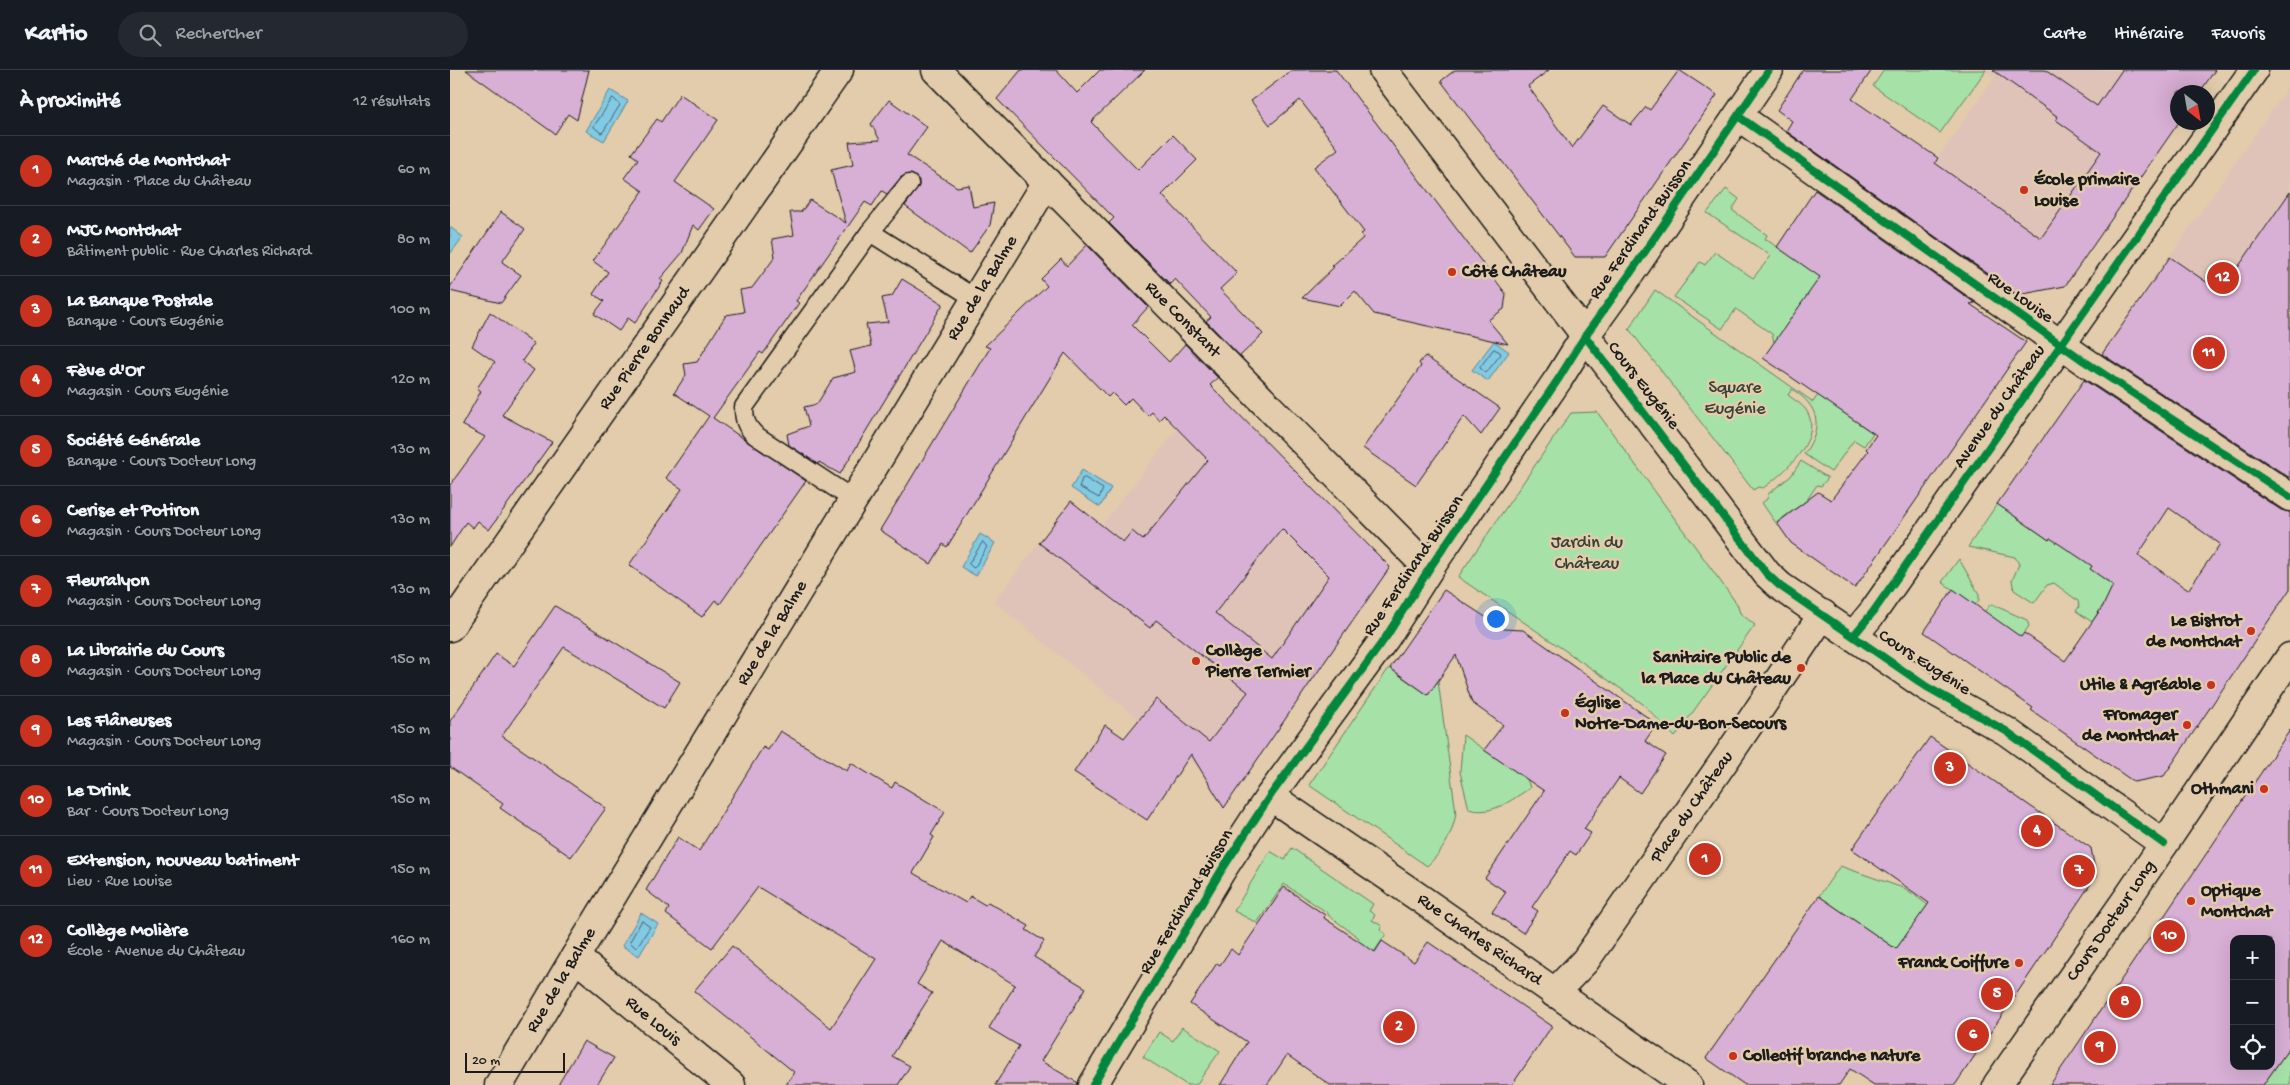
<!DOCTYPE html>
<html lang="fr">
<head>
<meta charset="utf-8">
<style>
  body { margin:0; font-family:"Gochi Hand",sans-serif; background:#242831; color:#f1f3f6 }
  .controls { position:absolute; right:15px; bottom:15px; display:grid; overflow:hidden; border-radius:10px; box-shadow:0 5px 20px #0002 }
  .controls button { width:45px; height:45px; display:grid; place-items:center; padding:0; border:0; border-bottom:1px solid #363941; background:#171b24; color:#f1f3f6; font:25px sans-serif }
  .compass { position:absolute; left:1720px; top:15px; width:45px; height:45px; border-radius:50%; background:#171b24; box-shadow:0 5px 20px #0002; rotate:149deg }
  .scale { position:absolute; left:15px; bottom:12px; width:100px; box-sizing:border-box; padding-left:5px; border:2px solid #1c1c1c; border-top:0; font-size:14px; line-height:18px; white-space:nowrap; color:#1c1c1c; -webkit-text-stroke:4px #e2ccab; paint-order:stroke }
  .you { position:absolute; left:1045px; top:548px; width:18px; height:18px; margin:-12px; border:4px solid #fff; border-radius:50%; background:#1a73e8; box-shadow:0 0 0 8px #1a73e833 }
  .badge { display:grid; place-items:center; width:32px; height:32px; border-radius:50%; background:#c8321e; color:#fff; font-size:16px; font-weight:700 }
  .pin { position:absolute; translate:-50% -50%; border:2px solid #fff; box-shadow:0 1px 5px #0006 }
  .list { margin:0; padding:0; list-style:none }
  h2 { display:flex; justify-content:space-between; align-items:center; height:65px; margin:0; padding:0 20px; font-size:21px }
  h2 small { font-size:16px; font-weight:400; color:#9ea1a6 }
  .list li { display:grid; grid-template-columns:32px 1fr auto; gap:15px; align-items:center; box-sizing:border-box; height:70px; padding:0 20px; border-top:1px solid #363941 }
  .list b { display:block; font-size:19px; white-space:nowrap }
  .list p { margin:0; font-size:16px; white-space:nowrap; color:#9ea1a6 }
  .list em { font-size:16px; font-style:normal; color:#9ea1a6 }
  .icon { flex:none; width:28px; height:28px; fill:none; stroke:currentColor; stroke-width:2; stroke-linecap:round; stroke-linejoin:round }
  .map { position:relative; flex:none; width:1840px; height:1015px; overflow:hidden }
  header { display:flex; align-items:center; gap:30px; box-sizing:border-box; height:70px; padding:0 25px; background:#171b24; border-bottom:1px solid #363941 }
  header strong { font-size:24px }
  nav { display:flex; gap:28px; margin-inline-start:auto; font-size:18px }
  .search { width:350px; height:45px; background:#242831; display:flex; align-items:center; gap:12px; box-sizing:border-box; padding:0 18px; border-radius:28px; color:#9ea1a6; font-size:19px }
  main { display:flex }
  aside { flex:1; background:#171b24 }
  .map>svg:first-child { display:block }
</style>
</head>
<body>
<header>
<strong>Kartio</strong>
<div class="search"><svg class="icon" aria-label="search" viewBox="0 0 24 24"><circle cx="10" cy="10" r="6"/><path d="M15 15l6 6"/></svg>Rechercher</div>
<nav><a>Carte</a><a>Itinéraire</a><a>Favoris</a></nav>
</header>
<main>
<aside>
<h2>À proximité<small>12 résultats</small></h2>
<ul class="list">
<li><span class="badge">1</span><div><b>Marché de Montchat</b><p>Magasin · Place du Château</p></div><em>60 m</em></li>
<li><span class="badge">2</span><div><b>MJC Montchat</b><p>Bâtiment public · Rue Charles Richard</p></div><em>80 m</em></li>
<li><span class="badge">3</span><div><b>La Banque Postale</b><p>Banque · Cours Eugénie</p></div><em>100 m</em></li>
<li><span class="badge">4</span><div><b>Fève d'Or</b><p>Magasin · Cours Eugénie</p></div><em>120 m</em></li>
<li><span class="badge">5</span><div><b>Société Générale</b><p>Banque · Cours Docteur Long</p></div><em>130 m</em></li>
<li><span class="badge">6</span><div><b>Cerise et Potiron</b><p>Magasin · Cours Docteur Long</p></div><em>130 m</em></li>
<li><span class="badge">7</span><div><b>Fleuralyon</b><p>Magasin · Cours Docteur Long</p></div><em>130 m</em></li>
<li><span class="badge">8</span><div><b>La Librairie du Cours</b><p>Magasin · Cours Docteur Long</p></div><em>150 m</em></li>
<li><span class="badge">9</span><div><b>Les Flâneuses</b><p>Magasin · Cours Docteur Long</p></div><em>150 m</em></li>
<li><span class="badge">10</span><div><b>Le Drink</b><p>Bar · Cours Docteur Long</p></div><em>150 m</em></li>
<li><span class="badge">11</span><div><b>Extension, nouveau batiment</b><p>Lieu · Rue Louise</p></div><em>150 m</em></li>
<li><span class="badge">12</span><div><b>Collège Molière</b><p>École · Avenue du Château</p></div><em>160 m</em></li>
</ul>
</aside>
<div class="map">
<svg width="1840" height="1015" viewBox="0 0 1840 1015">
  <rect width="100%" height="100%" fill="#e2ccab"/>
  <filter id="ink" filterUnits="userSpaceOnUse"><feTurbulence type="fractalNoise" baseFrequency=".02" numOctaves="2"/><feDisplacementMap in="SourceGraphic" scale="10" xChannelSelector="R" yChannelSelector="G"/><feConvolveMatrix kernelMatrix="1 2 1 2 8 2 1 2 1" color-interpolation-filters="sRGB"/></filter>
  <g filter="url(#ink)">
    <g fill="#dfc3b8">
      <polygon points="1535,0 1765,0 1750,22 1728,22 1728,52 1729,53 1615,216 1586,222 1484,94 1545,7"/>
      <polygon points="1840,14 1840,395 1661,271"/>
      <polygon points="792,348 940,497 777,733 767,726 751,700 544,532 621,431 652,455 727,359 747,353"/>
    </g>
    <g fill="#a6e1a7" stroke="#617e62">
      <polygon points="1434,0 1536,0 1490,63 1423,16"/>
      <polygon points="1276,119 1289,129 1282,140 1317,165 1315,169 1396,220 1324,272 1322,264 1286,239 1272,259 1224,227 1250,192 1255,195 1265,182 1303,208 1321,186 1257,143"/>
      <path d="M1205,220L1363,332L1368,325L1423,363L1414,376L1404,370L1381,402L1354,384C1373,357 1370,337 1342,319L1338,325C1344,330 1352,334 1356,340C1375,368 1333,404 1313,418L1308,417L1303,420L1179,259Z"/>
      <polygon points="1147,342 1287,534 1290,543 1305,555 1225,667 1193,634 1008,507 1121,343"/>
      <polygon points="1351,391 1378,408 1371,416 1367,415 1356,431 1326,453 1312,433 1317,429 1318,424 1341,406"/>
      <polygon points="1547,434 1599,470 1618,443 1642,496 1641,499 1665,517 1642,552 1626,541 1629,537 1628,531 1604,513 1597,515 1584,533 1564,520 1562,511 1569,494 1565,487 1518,477"/>
      <polygon points="1509,489 1529,524 1529,530 1525,535 1492,512"/>
      <polygon points="1541,534 1577,550 1579,556 1570,569 1534,542"/>
      <path d="M939,598L978,625L988,611L1006,743C1002,766 993,781 977,796L859,715Z"/>
      <path d="M1013,665L1077,709L1080,718C1061,730 1043,746 1019,739L1010,702Z"/>
      <polygon points="842,778 923,834 919,841 925,845 922,850 932,856 930,860 936,864 905,911 887,899 909,868 878,845 878,843 834,814 807,853 784,841 820,781 835,790"/>
      <polygon points="1390,796 1456,819 1478,835 1446,879 1369,826"/>
      <polygon points="732,957 770,981 746,1015 737,1015 693,987 709,962 723,971"/>
      <polygon points="1840,976 1840,1015 1813,1015"/>
    </g>
    <g fill="#82c9e3" stroke="#598493">
      <polygon points="160,20 178,31 154,71 136,61"/>
      <polygon points="0,157 13,167 0,184"/>
      <polygon points="1044,271 1059,282 1038,311 1022,300"/>
      <polygon points="632,400 661,418 650,437 621,418"/>
      <polygon points="530,464 545,473 526,506 511,497"/>
      <polygon points="191,843 208,854 189,886 172,876"/>
    </g>
    <g fill="none" stroke-linecap="round" stroke-linejoin="round">
      <g stroke="#45616c" stroke-width="1">
        <polygon points="163,28 170,35 153,62 151,63 144,57"/>
        <polygon points="1044,279 1050,282 1051,284 1036,303 1030,298"/>
        <polygon points="635,408 653,419 649,428 629,417 632,409"/>
        <polygon points="533,472 537,477 525,497 523,498 519,494"/>
        <polygon points="192,851 200,857 186,878 180,872"/>
      </g>
    </g>
    <g fill="#d8afd5" stroke="#1c1c1c" fill-rule="evenodd">
      <polygon points="16,0 139,0 127,50 118,44 105,64"/>
      <polygon points="571,0 606,0 627,23 650,0 695,0 641,52 688,100 723,65 747,90 712,125 787,203 770,219 813,264 790,286 756,251 761,247 725,209 720,214 659,153 664,148 547,29"/>
      <polygon points="842,0 886,0 1056,224 1054,239 1038,250 1058,274 924,244 905,221 890,236 852,228 884,197 882,196 913,168 911,164 914,162 864,97 888,79 850,30 820,55 801,31"/>
      <polygon points="1005,0 1099,0 1078,16 1122,78 1153,36 1181,55 1196,37 1200,40 1229,0 1267,25 1155,187 1125,187 991,11"/>
      <polygon points="1353,0 1422,0 1402,29 1488,88 1485,93 1591,168 1651,82 1606,50 1608,47 1543,0 1595,0 1647,36 1672,0 1765,0 1750,22 1728,22 1728,52 1729,52 1615,216 1568,225 1336,61 1342,51 1327,40"/>
      <polygon points="230,24 268,50 225,112 264,139 249,160 243,155 232,183 210,209 213,211 185,253 178,248 169,261 144,244 154,231 143,224 158,202 143,191 193,121 174,108 188,89 181,84 207,49 211,52"/>
      <polygon points="439,30 477,57 457,85 507,117 519,115 523,137 544,133 540,155 520,183 455,136 469,116 469,110 461,104 451,107 437,124 432,121 422,136 415,132 346,231 349,233 313,284 310,282 263,348 356,411 270,534 265,530 252,547 179,495 232,419 216,408 259,346 224,323 236,305 234,294 247,292 276,245 294,242 290,220 302,218 325,187 322,169 344,165 340,142 351,142 360,130 396,153 381,100 403,95 399,72 430,70 421,54"/>
      <polygon points="1365,120 1525,233 1520,234 1576,272 1405,518 1341,473 1327,453 1368,422 1381,430 1418,381 1416,379 1426,365 1313,288 1370,207 1327,177"/>
      <polygon points="1840,122 1840,408 1652,284 1720,187 1771,222"/>
      <polygon points="51,142 75,159 52,192 71,205 51,233 0,221 0,217"/>
      <path d="M637,175L698,237L682,255L719,292L735,274L768,308L760,315L940,497L774,738L741,684L697,750L624,702L655,655L674,668L706,629L759,672L798,622L706,550L700,558L589,473L621,431L673,472L682,461L693,470L758,390L714,345L709,350L702,342L698,346L681,328L674,335L662,323L658,327L615,283L497,477L493,474L481,494L430,460L540,278L535,276L597,216L591,209L611,189L617,196ZM832,459L879,506L822,589L765,543Z"/>
      <polygon points="452,209 493,234 390,404 369,392 368,394 339,375 337,364 359,356 354,337 367,334 383,308 406,302 400,281 421,276 416,254 438,252 432,228 442,226"/>
      <polygon points="40,242 84,274 72,291 84,300 52,345 102,372 39,460 28,451 23,458 16,452 0,477 0,415 35,367 12,355 31,321 27,318 45,292 22,276"/>
      <polygon points="975,286 1050,338 1031,365 1014,346 966,415 913,378 971,296 969,293"/>
      <path d="M1634,310L1831,440L1840,442V519L1714,706L1684,712L1581,640L1583,638L1474,562L1503,519L1571,567L1574,563L1615,591L1653,536L1663,515L1640,499L1642,496L1600,468L1599,470L1547,434ZM1719,438L1770,474L1738,520L1688,485Z"/>
      <polygon points="994,520 1054,559 1073,560 1207,654 1195,671 1216,685 1190,723 1169,708 1134,759 1141,763 1126,785 1120,781 1082,837 1088,841 1073,863 1042,842 1056,822 1035,808 1094,721 1034,680 1053,655 1022,633 1006,585 978,625 940,598"/>
      <polygon points="105,536 230,612 214,638 114,577 52,666 156,738 121,787 50,738 53,734 0,697 0,651 46,584 64,596"/>
      <path d="M1840,660V976L1835,984L1813,1015H1600ZM1784,869H1821V996H1784Z"/>
      <polygon points="330,661 397,701 401,693 442,718 445,712 495,742 481,765 484,767 463,803 516,833 520,826 535,835 538,832 579,856 576,860 594,871 584,887 636,918 591,991 628,1013 627,1015 545,1015 569,976 539,958 565,915 493,871 467,914 482,923 442,986 460,996 448,1015 336,1015 344,1002 244,921 282,876 381,958 426,889 308,817 262,878 216,844 219,838 196,820 228,767 249,781 313,677 318,680"/>
      <polygon points="1480,667 1641,778 1646,806 1505,1015 1424,1015 1400,999 1389,1015 1295,1015 1256,988 1369,826 1446,879 1479,833 1402,779"/>
      <polygon points="834,817 875,845 874,848 925,882 932,871 964,892 978,872 1102,956 1062,1015 880,1015 837,985 817,1015 770,1015 797,972 740,934 767,893 770,895 781,879 788,885"/>
      <polygon points="134,971 164,988 147,1015 108,1015"/>
    </g>
    <g fill="none" stroke-linecap="round" stroke-linejoin="round">
      <g stroke="#1c1c1c" stroke-width="21">
        <g id="service">
          <polyline points="420,162 526,229"/>
          <path d="M404,430L305,365C296,356 294,350 294,337L420,162L459,114"/>
        </g>
      </g>
      <g stroke="#1c1c1c" stroke-width="31">
        <g id="minor">
          <path id="s1" d="M486,0L979,499"/>
          <polyline points="933,0 1317,504 1330,516 1477,617 1556,661 1714,774"/>
          <polyline points="1288,46 1634,291 1840,427"/>
          <path id="s2" d="M0,557L389,0"/>
          <polyline points="1404,565 1423,542 1804,0"/>
          <path id="s3" d="M820,726L971,829L1238,1015"/>
          <path id="s4" d="M125,887L281,1015"/>
          <path id="s5" d="M1104,923L1135,891L1279,684L1373,544"/>
          <path id="s6" d="M49,1015L125,887L597,112"/>
          <polyline points="643,1015 771,801 820,726 936,567 979,499 1109,308 1135,266 1179,205 1319,0"/>
          <path id="s7" d="M1547,1015L1681,823L1840,587"/>
        </g>
      </g>
      <use href="#service" stroke="#e2ccab" stroke-width="18"/>
      <use href="#minor" stroke="#e2ccab" stroke-width="28"/>
      <g stroke="#e2ccab" stroke-width="11">
        <g id="cycleway">
          <polyline points="1288,46 1634,291 1840,427"/>
          <polyline points="1135,266 1317,504 1330,516 1477,617 1556,661 1714,774"/>
          <polyline points="1404,565 1423,542 1804,0"/>
          <polyline points="643,1015 771,801 820,726 936,567 979,499 1109,308 1135,266 1179,205 1319,0"/>
        </g>
      </g>
      <use href="#cycleway" stroke="#00873e" stroke-width="8"/>
    </g>
  </g>
  <g fill="#c8321e" stroke="#e2ccab" stroke-width="2">
    <circle cx="1574" cy="120" r="5"/>
    <circle cx="1002" cy="202" r="5"/>
    <circle cx="1801" cy="561" r="5"/>
    <circle cx="746" cy="591" r="5"/>
    <circle cx="1351" cy="598" r="5"/>
    <circle cx="1761" cy="615" r="5"/>
    <circle cx="1115" cy="643" r="5"/>
    <circle cx="1737" cy="655" r="5"/>
    <circle cx="1814" cy="719" r="5"/>
    <circle cx="1741" cy="831" r="5"/>
    <circle cx="1569" cy="893" r="5"/>
    <circle cx="1283" cy="986" r="5"/>
  </g>
  <g text-anchor="middle" dominant-baseline="central" stroke-width="5" stroke-linejoin="round" paint-order="stroke">
    <g font-size="18" font-weight="bold" fill="#1c1c1c" stroke="#e2ccab" text-anchor="start">
      <text x="1584" y="110">École primaire<tspan x="1584" dy="21">Louise</tspan></text>
      <text x="1012" y="202">Côté Château</text>
      <text x="1791" y="551" text-anchor="end">Le Bistrot<tspan x="1791" dy="21">de Montchat</tspan></text>
      <text x="756" y="581">Collège<tspan x="756" dy="21">Pierre Termier</tspan></text>
      <text x="1341" y="588" text-anchor="end">Sanitaire Public de<tspan x="1341" dy="21">la Place du Château</tspan></text>
      <text x="1751" y="615" text-anchor="end">Utile &amp; Agréable</text>
      <text x="1125" y="633">Église<tspan x="1125" dy="21">Notre-Dame-du-Bon-Secours</tspan></text>
      <text x="1727" y="645" text-anchor="end">Fromager<tspan x="1727" dy="21">de Montchat</tspan></text>
      <text x="1804" y="719" text-anchor="end">Othmani</text>
      <text x="1751" y="821">Optique<tspan x="1751" dy="21">Montchat</tspan></text>
      <text x="1559" y="893" text-anchor="end">Franck Coiffure</text>
      <text x="1293" y="986">Collectif branche nature</text>
    </g>
    <g font-size="18" fill="#1c1c1c" stroke="#e2ccab">
      <text transform="translate(1191 160) rotate(-55)">Rue Ferdinand Buisson</text>
      <text stroke="none"><textPath href="#s6" startOffset="932">Rue de la Balme</textPath></text>
      <text transform="translate(1570 228) rotate(35)">Rue Louise</text>
      <text stroke="none"><textPath href="#s1" startOffset="351">Rue Constant</textPath></text>
      <text stroke="none"><textPath href="#s2" startOffset="340">Rue Pierre Bonnaud</textPath></text>
      <text transform="translate(1193 316) rotate(52)">Cours Eugénie</text>
      <text transform="translate(1550 337) rotate(-55)">Avenue du Château</text>
      <text transform="translate(964 496) rotate(-56)">Rue Ferdinand Buisson</text>
      <text stroke="none"><textPath href="#s6" startOffset="528">Rue de la Balme</textPath></text>
      <text transform="translate(1474 593) rotate(33)">Cours Eugénie</text>
      <text stroke="none"><textPath href="#s5" startOffset="232">Place du Château</textPath></text>
      <text transform="translate(737 832) rotate(-59)">Rue Ferdinand Buisson</text>
      <text stroke="none"><textPath href="#s7" startOffset="200">Cours Docteur Long</textPath></text>
      <text stroke="none"><textPath href="#s3" startOffset="254">Rue Charles Richard</textPath></text>
      <text stroke="none"><textPath href="#s6" startOffset="122">Rue de la Balme</textPath></text>
      <text stroke="none"><textPath href="#s4" startOffset="101">Rue Louis</textPath></text>
    </g>
    <g font-size="18" fill="#384338" stroke="#e2ccab">
      <text x="1285" y="318">Square<tspan x="1285" dy="21">Eugénie</tspan></text>
      <text x="1137" y="473">Jardin du<tspan x="1137" dy="21">Château</tspan></text>
    </g>
  </g>
</svg>
<div class="controls">
<button>+</button>
<button>−</button>
<button><svg class="icon" aria-label="locate" viewBox="0 0 24 24"><circle cx="12" cy="12" r="6"/><path d="M12 2v4M12 18v4M2 12h4M18 12h4"/></svg></button>
</div>
<svg class="compass" viewBox="-18 -18 36 36"><path d="M0-13l5 13h-10z" fill="#e53935"/><path d="M0 13l5-13h-10z" fill="#9ea1a6"/></svg>
<div class="scale">20 m</div>
<div class="you"></div>
<div class="pin badge" style="left:1255px;top:789px">1</div>
<div class="pin badge" style="left:949px;top:957px">2</div>
<div class="pin badge" style="left:1500px;top:698px">3</div>
<div class="pin badge" style="left:1587px;top:761px">4</div>
<div class="pin badge" style="left:1547px;top:924px">5</div>
<div class="pin badge" style="left:1523px;top:965px">6</div>
<div class="pin badge" style="left:1629px;top:801px">7</div>
<div class="pin badge" style="left:1675px;top:932px">8</div>
<div class="pin badge" style="left:1650px;top:977px">9</div>
<div class="pin badge" style="left:1719px;top:866px">10</div>
<div class="pin badge" style="left:1759px;top:283px">11</div>
<div class="pin badge" style="left:1773px;top:208px">12</div>
</div>
</main>
</body>
</html>
